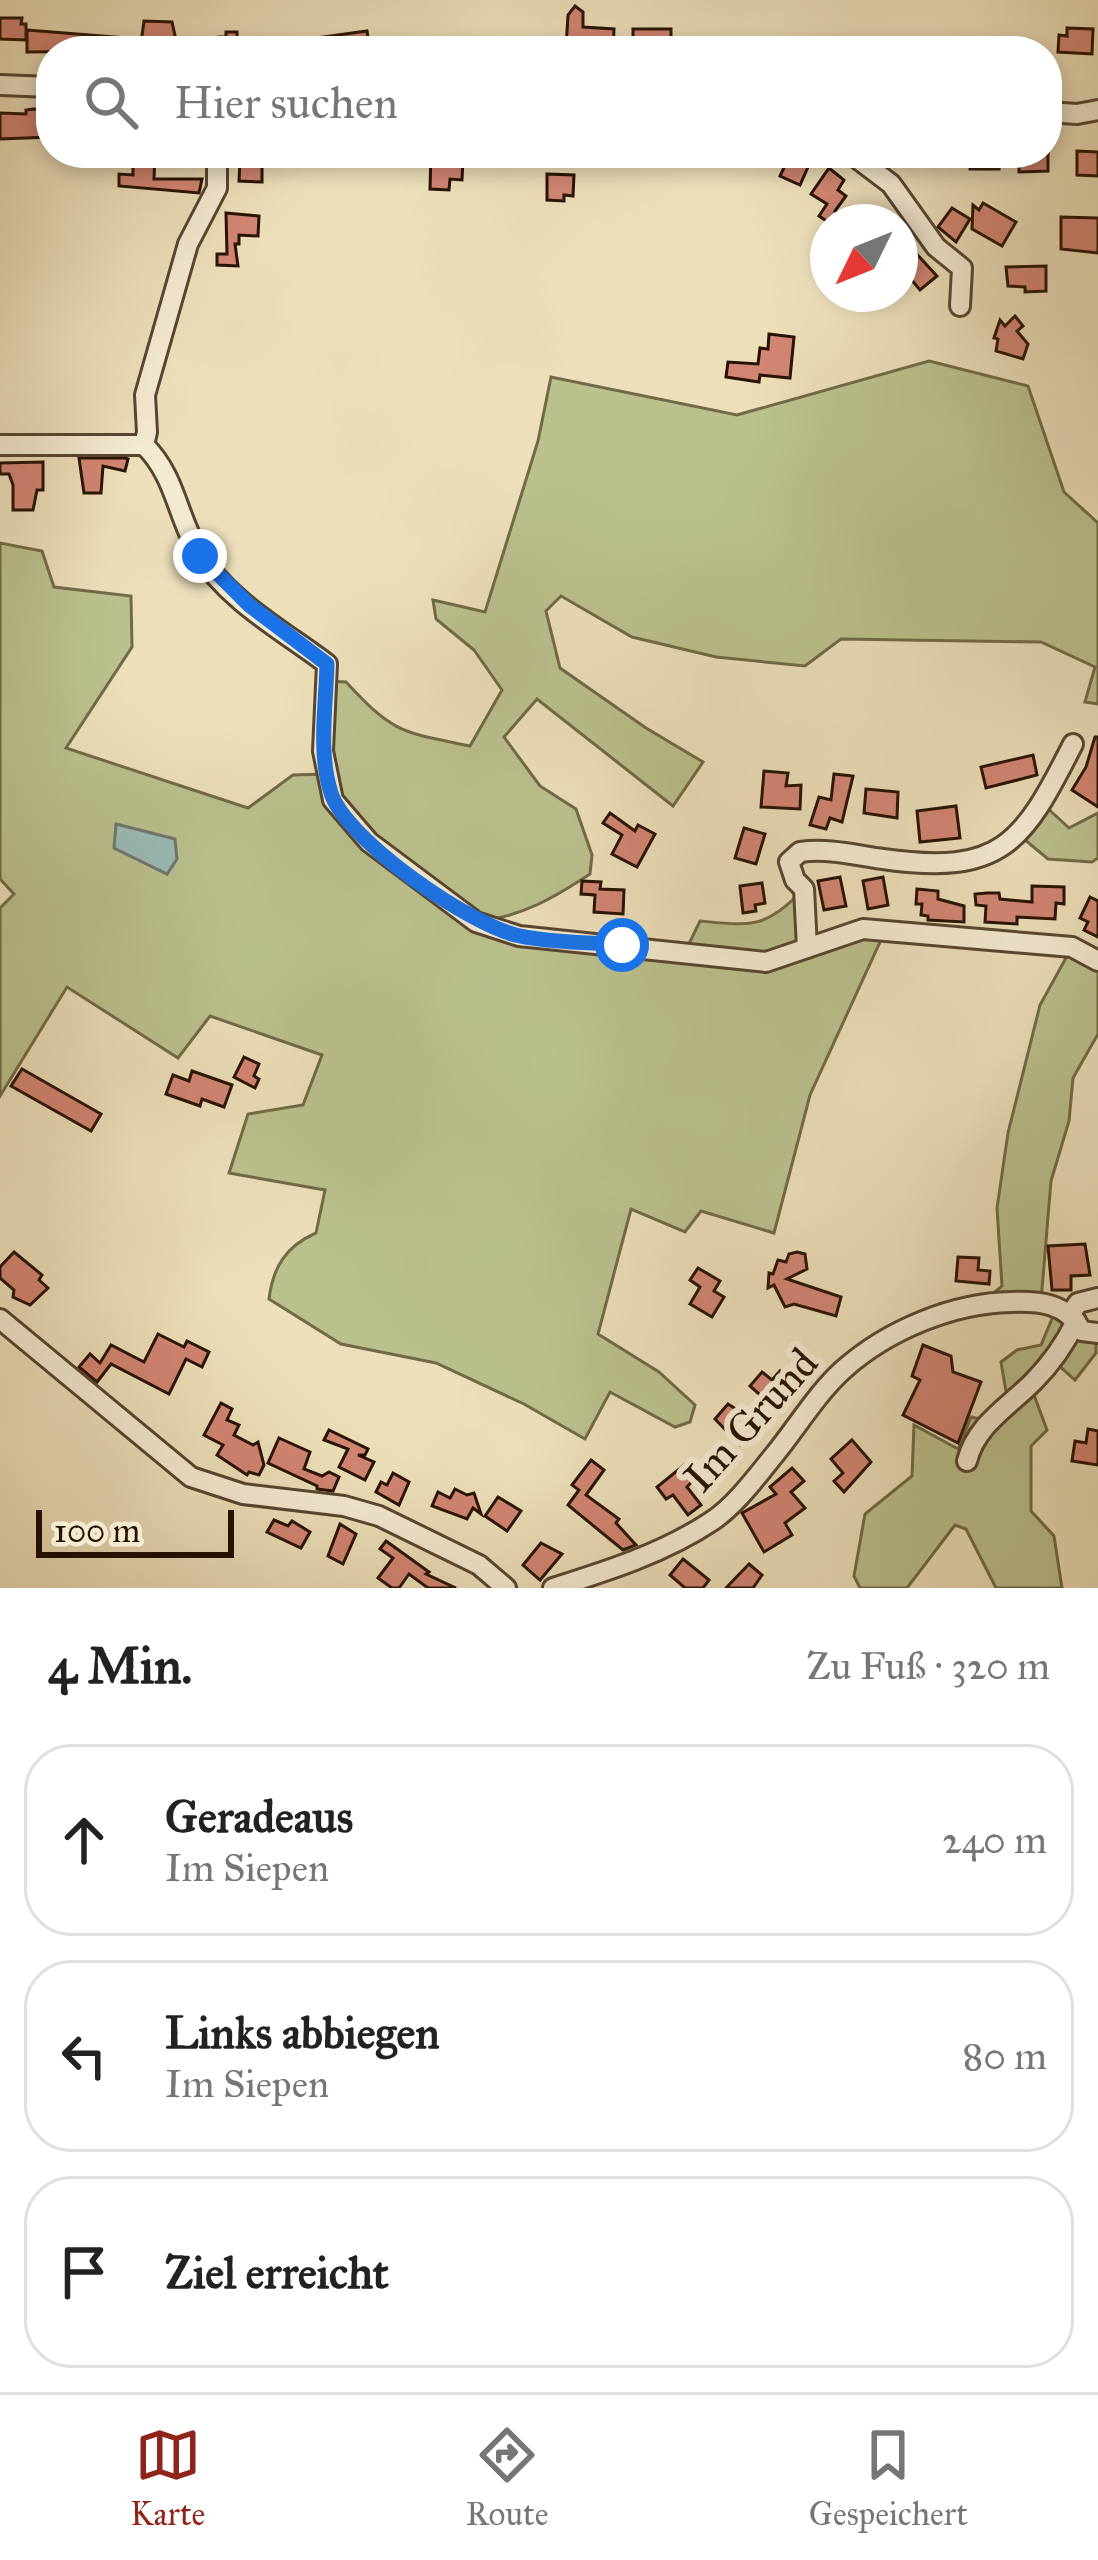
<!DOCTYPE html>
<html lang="de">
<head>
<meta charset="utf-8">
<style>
  body { margin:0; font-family:"IM FELL Great Primer",serif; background:#f6f6f6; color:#222 }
  .compass { position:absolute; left:810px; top:204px; width:108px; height:108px; border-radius:50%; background:#fff; box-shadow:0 6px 18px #0003; rotate:227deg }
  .scale { position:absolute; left:36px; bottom:30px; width:198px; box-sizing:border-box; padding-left:12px; border:6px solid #271201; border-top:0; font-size:33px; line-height:42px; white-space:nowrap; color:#271201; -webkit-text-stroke:9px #f3ead2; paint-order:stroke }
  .stop { position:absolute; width:36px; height:36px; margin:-27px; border:9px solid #1a73e8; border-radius:50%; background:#fff }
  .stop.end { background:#1a73e8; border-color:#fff; box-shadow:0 3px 12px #0008 }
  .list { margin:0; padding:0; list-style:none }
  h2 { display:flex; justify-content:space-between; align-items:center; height:156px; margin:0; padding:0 48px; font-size:51px }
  h2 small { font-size:39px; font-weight:400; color:#767676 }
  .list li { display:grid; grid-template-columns:78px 1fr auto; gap:36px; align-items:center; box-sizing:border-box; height:192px; margin:0 24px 24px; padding:0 24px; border:3px solid #e0e0e0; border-radius:48px }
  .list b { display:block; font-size:45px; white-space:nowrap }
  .list p { margin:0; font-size:39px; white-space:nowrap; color:#767676 }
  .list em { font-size:39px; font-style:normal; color:#767676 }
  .icon { flex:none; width:66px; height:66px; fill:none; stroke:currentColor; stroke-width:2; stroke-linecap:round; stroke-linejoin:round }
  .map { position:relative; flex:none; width:1098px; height:1588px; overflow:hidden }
  .search { position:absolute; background:#fff; box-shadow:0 6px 18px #0003; left:36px; right:36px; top:36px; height:132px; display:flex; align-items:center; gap:30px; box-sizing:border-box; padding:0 42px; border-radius:48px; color:#767676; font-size:45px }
  .sheet { height:804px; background:#fff }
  nav { display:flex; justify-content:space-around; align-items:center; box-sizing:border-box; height:168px; border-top:3px solid #e0e0e0; background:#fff; font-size:33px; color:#767676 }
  nav a { display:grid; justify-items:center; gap:6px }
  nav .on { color:#8f2418 }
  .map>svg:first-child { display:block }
</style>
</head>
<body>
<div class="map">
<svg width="1098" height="1588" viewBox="0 0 1098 1588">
  <rect width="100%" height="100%" fill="#ecdfba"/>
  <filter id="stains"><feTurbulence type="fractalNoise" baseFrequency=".00167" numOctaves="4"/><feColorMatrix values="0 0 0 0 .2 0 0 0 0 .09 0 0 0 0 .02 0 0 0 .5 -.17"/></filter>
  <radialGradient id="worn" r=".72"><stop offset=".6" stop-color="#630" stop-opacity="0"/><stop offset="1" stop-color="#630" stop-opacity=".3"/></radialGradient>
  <g fill="#bac18d" stroke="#706a47" stroke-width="3">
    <path d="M929,361L1028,386L1064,492L1098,523V704L1085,702L1095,667L1041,642L841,639L805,666L716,657L632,637L561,596L546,611L560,668L646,728L703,762L673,806L537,699L504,737L540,786L576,809L592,855L590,874C555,897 523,916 481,921L685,952L700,921C753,926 764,929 804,889L807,948L885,931L810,1095L774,1233L701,1211L685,1232L631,1209L598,1334L659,1372L695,1405L690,1422L675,1427L610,1392L585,1439L524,1404L436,1363L341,1344L269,1299C273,1267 286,1246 316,1233L325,1190L229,1173L248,1114L303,1105L322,1055L210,1016L178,1058L67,987L0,1096V908L14,894L0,879V543L42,551L54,587L131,596L132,647L66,748L248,808L293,775L325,774L326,681L346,682C394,734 402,732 470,746L502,690L474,650L436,619L433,600L485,612L538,441L551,377L737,415Z"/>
    <polygon points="1043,804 1069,828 1098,813 1098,858 1092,862 1048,859 1019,835"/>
    <polygon points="1072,947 1098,961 1098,1034 1073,1078 1069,1121 1051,1181 1041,1301 981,1304 1002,1286 997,1208 1008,1133 1040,1005"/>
    <polygon points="1057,1307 1096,1333 1096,1353 1075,1380 1057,1364 1034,1395 1047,1430 1031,1446 1031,1511 1054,1536 1062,1588 996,1588 966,1529 955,1525 907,1588 860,1588 854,1576 865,1514 912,1476 914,1425 958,1449 971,1417 996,1422 1009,1409 1001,1362 1017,1350 1041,1345"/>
  </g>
  <polygon fill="#9abbb8" stroke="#6c776f" stroke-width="3" points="116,824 175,839 177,859 167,874 114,848"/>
  <g fill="#d28574" stroke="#271201" stroke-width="3">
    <polygon points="575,6 583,12 583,27 614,29 613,51 566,48 568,15"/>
    <polygon points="0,18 22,18 21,24 26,24 26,40 0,39"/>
    <polygon points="144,21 172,22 176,40 219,41 219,37 226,37 226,32 237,32 237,39 274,39 274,51 175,51 175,44 141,43"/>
    <polygon points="1067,28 1093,29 1092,54 1058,52 1059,35 1067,36"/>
    <rect x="633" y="29" width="38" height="21"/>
    <polygon points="27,30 138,39 138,51 27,52"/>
    <polygon points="367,31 370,51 318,51 316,38"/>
    <polygon points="33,109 51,110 51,137 0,139 0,113 26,114 26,110"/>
    <polygon points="1077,151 1098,152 1098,176 1077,175"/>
    <polygon points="133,153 155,153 154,179 202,179 199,193 119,186 119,174 133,175"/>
    <polygon points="431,153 463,159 462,180 450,179 449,190 430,189"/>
    <polygon points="791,153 812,158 800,185 780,176"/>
    <polygon points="970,153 1000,153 999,169 970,169"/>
    <polygon points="1019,153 1048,153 1048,171 1019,172"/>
    <polygon points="240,161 262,161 262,182 239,181"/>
    <polygon points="829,168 844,180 838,190 846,196 835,211 839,214 828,222 819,216 827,204 811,194"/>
    <polygon points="547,174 574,175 573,196 564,195 564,201 547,200"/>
    <polygon points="983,203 1016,222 1002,246 972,229 973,205 979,210"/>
    <polygon points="952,208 970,219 956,242 938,227"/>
    <polygon points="226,213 259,216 258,236 239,235 239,244 235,244 238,266 217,265 217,254 227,254"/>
    <polygon points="1061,217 1098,218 1098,253 1061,249"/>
    <polygon points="900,236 937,276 920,290 905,272 900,276"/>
    <polygon points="1046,266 1046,291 1025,292 1025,287 1008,286 1006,267"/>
    <polygon points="1015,316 1023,326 1017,331 1028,344 1023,359 996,351 998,339 994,338 1000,320 1005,326"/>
    <polygon points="769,334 794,337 790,378 760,375 759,382 726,377 728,362 758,364 760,348 768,349"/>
    <polygon points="79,458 125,458 128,459 125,471 103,466 101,493 84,493"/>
    <polygon points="43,462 43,490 37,490 33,510 13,510 13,485 9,474 0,474 0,463"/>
    <polygon points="1095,737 1098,737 1098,807 1072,790 1086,767"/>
    <polygon points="1033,755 1037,775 986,788 981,767"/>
    <polygon points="764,771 788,773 786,786 801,785 800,809 761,807"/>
    <polygon points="834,774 853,776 842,822 830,818 826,829 810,825 819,797 831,800"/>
    <polygon points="866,789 898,792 897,818 864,813"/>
    <polygon points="956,806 960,838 920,842 917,811"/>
    <polygon points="610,813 635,831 638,825 655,834 637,867 612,854 622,835 603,823"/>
    <polygon points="744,828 765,834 756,864 735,858"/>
    <polygon points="840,877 846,906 824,910 818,881"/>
    <polygon points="883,877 888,905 868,909 863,881"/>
    <polygon points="582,881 601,882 600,889 624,890 623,914 594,912 595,895 581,894"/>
    <polygon points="762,883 765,903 755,905 756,911 743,913 740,886"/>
    <polygon points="1032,886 1064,887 1064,904 1056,903 1055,919 1017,917 1017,924 985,922 986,906 976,905 975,894 987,893 999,893 1000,899 1032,902"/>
    <polygon points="917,889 938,891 938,899 964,906 964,922 928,920 928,916 921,915 922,904 916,904"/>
    <polygon points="1090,897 1098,901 1098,937 1084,930 1088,922 1080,918"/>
    <polygon points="244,1057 259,1064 254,1076 259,1079 255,1088 234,1077"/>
    <polygon points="22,1069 101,1114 91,1131 11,1086"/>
    <polygon points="192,1071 232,1085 224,1107 202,1099 200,1106 166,1094 173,1075 189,1081"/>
    <polygon points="1085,1244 1090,1275 1071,1276 1071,1290 1052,1290 1048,1246"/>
    <polygon points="14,1252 42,1275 39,1280 48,1288 30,1305 13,1297 14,1290 0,1278 0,1267"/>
    <polygon points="797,1252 805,1254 807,1269 787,1279 841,1297 836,1316 794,1304 785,1307 774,1285 768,1288 769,1273 773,1274 778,1260 786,1262 789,1254"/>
    <polygon points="958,1257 979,1258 978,1270 990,1271 989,1284 956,1281"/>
    <polygon points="698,1268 720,1281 714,1291 724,1297 712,1317 690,1304 700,1287 690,1280"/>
    <polygon points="158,1334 184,1347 187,1341 209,1352 202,1367 186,1359 169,1394 111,1364 97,1382 79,1367 90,1354 100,1363 111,1345 144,1362"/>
    <polygon points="923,1345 951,1356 953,1372 981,1382 958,1443 903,1415 920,1380 912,1376"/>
    <polygon points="780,1371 794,1384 774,1407 750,1386 762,1372 772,1380"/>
    <polygon points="221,1403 232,1409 227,1420 239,1425 234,1435 253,1445 258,1442 264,1465 259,1475 249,1472 247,1475 217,1455 223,1445 204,1435"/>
    <polygon points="728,1404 753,1420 745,1428 750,1433 740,1445 715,1419"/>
    <polygon points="1088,1429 1098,1431 1098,1465 1072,1461 1075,1441 1086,1443"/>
    <polygon points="329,1430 368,1449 365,1455 358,1455 374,1462 365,1480 339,1467 348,1449 324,1440"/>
    <polygon points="279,1438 310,1452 304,1469 322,1476 329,1472 339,1477 333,1491 317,1489 317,1486 268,1463"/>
    <polygon points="852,1440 871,1462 844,1492 834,1481 843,1473 831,1459"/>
    <polygon points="591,1460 604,1470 586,1495 619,1519 616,1523 636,1545 623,1550 568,1505 579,1490 572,1485"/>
    <polygon points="688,1462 698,1475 687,1487 701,1505 688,1515 673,1495 666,1499 657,1487"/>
    <polygon points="792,1468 804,1481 791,1492 805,1508 785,1523 792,1535 764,1552 742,1513 776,1494 770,1487"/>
    <polygon points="393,1473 409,1482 399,1505 376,1492 381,1482 387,1485"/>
    <polygon points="455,1489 467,1495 474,1493 481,1514 473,1508 467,1519 432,1506 438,1492 450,1498"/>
    <polygon points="498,1497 521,1511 507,1531 485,1516"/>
    <polygon points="274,1520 288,1526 292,1521 310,1532 301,1548 267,1532"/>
    <polygon points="340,1524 356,1534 343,1564 328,1556"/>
    <polygon points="386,1541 429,1572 426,1574 456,1588 428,1588 409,1574 399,1588 392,1588 378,1578 393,1558 380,1549"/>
    <polygon points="541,1543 562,1554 540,1580 523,1565"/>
    <polygon points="683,1559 709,1580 703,1588 685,1588 670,1575"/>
    <polygon points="749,1564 762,1575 753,1588 726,1588"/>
  </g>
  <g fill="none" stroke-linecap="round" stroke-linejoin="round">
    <g stroke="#58452f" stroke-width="24">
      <g id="minor">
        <polyline points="0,85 51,87"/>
        <polyline points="1047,112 1077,114 1098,110"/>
        <polyline points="850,153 891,184 936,247 962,268 960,306"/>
        <path d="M0,445H144C176,476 177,517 199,553C226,600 285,632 327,664L323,751L333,800L369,842L476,922L519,936L766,962L863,929L1072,947L1098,961"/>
        <polyline points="144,445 147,432 145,395 188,244 217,188 217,153"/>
        <path d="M807,948L804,889L795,880L789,862L800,852C829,848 854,855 883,859C1002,876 1023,843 1073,744"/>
        <polyline points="1070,1315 1078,1303 1098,1298"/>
        <polyline points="0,1319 191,1477 243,1494 344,1506 379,1516 479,1565 506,1588"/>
        <path d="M967,1461C976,1425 1008,1407 1033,1382C1051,1364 1065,1344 1076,1321"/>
        <path d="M553,1588C607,1571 664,1553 712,1521C736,1505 757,1476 775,1454C797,1427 818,1392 844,1369C888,1330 953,1303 1011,1302C1040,1301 1066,1303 1082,1331L1098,1333"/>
      </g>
    </g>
    <use href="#minor" stroke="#f3ead2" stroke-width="18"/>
  </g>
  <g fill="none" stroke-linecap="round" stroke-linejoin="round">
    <path stroke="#1a73e8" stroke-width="15" d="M200,556L249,605L327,664C326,706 318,752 331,793C346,840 472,927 520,936C553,943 589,942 622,945"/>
  </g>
  <g text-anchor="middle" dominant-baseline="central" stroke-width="12" stroke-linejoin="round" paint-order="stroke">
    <g font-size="42" fill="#271201" stroke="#f3ead2">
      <text transform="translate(751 1420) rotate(-48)">Im Grund</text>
    </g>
  </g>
  <rect width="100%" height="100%" filter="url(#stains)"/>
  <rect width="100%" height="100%" fill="url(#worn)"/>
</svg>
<svg class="compass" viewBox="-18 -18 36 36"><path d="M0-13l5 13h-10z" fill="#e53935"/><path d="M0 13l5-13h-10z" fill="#767676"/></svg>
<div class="scale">100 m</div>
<div class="stop" style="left:622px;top:945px"></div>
<div class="stop end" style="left:200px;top:556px"></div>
<div class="search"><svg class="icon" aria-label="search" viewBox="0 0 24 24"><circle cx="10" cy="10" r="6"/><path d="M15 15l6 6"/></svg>Hier suchen</div>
</div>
<section class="sheet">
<h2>4 Min.<small>Zu Fuß · 320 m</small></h2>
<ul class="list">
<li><svg class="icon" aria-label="ahead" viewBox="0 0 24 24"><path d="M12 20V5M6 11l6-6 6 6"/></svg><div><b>Geradeaus</b><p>Im Siepen</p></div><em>240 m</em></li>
<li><svg class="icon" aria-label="left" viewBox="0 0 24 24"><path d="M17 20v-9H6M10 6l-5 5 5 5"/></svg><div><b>Links abbiegen</b><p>Im Siepen</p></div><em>80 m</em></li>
<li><svg class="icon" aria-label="arrive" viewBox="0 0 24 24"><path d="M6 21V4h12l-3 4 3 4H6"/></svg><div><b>Ziel erreicht</b></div></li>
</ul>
</section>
<nav>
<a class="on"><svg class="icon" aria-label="map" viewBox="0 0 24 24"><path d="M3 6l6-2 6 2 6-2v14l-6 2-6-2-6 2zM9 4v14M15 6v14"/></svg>Karte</a>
<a><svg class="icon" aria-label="directions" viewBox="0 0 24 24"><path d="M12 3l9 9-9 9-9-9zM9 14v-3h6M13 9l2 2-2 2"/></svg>Route</a>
<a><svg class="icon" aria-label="saved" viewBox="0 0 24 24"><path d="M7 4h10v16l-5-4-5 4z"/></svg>Gespeichert</a>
</nav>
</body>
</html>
